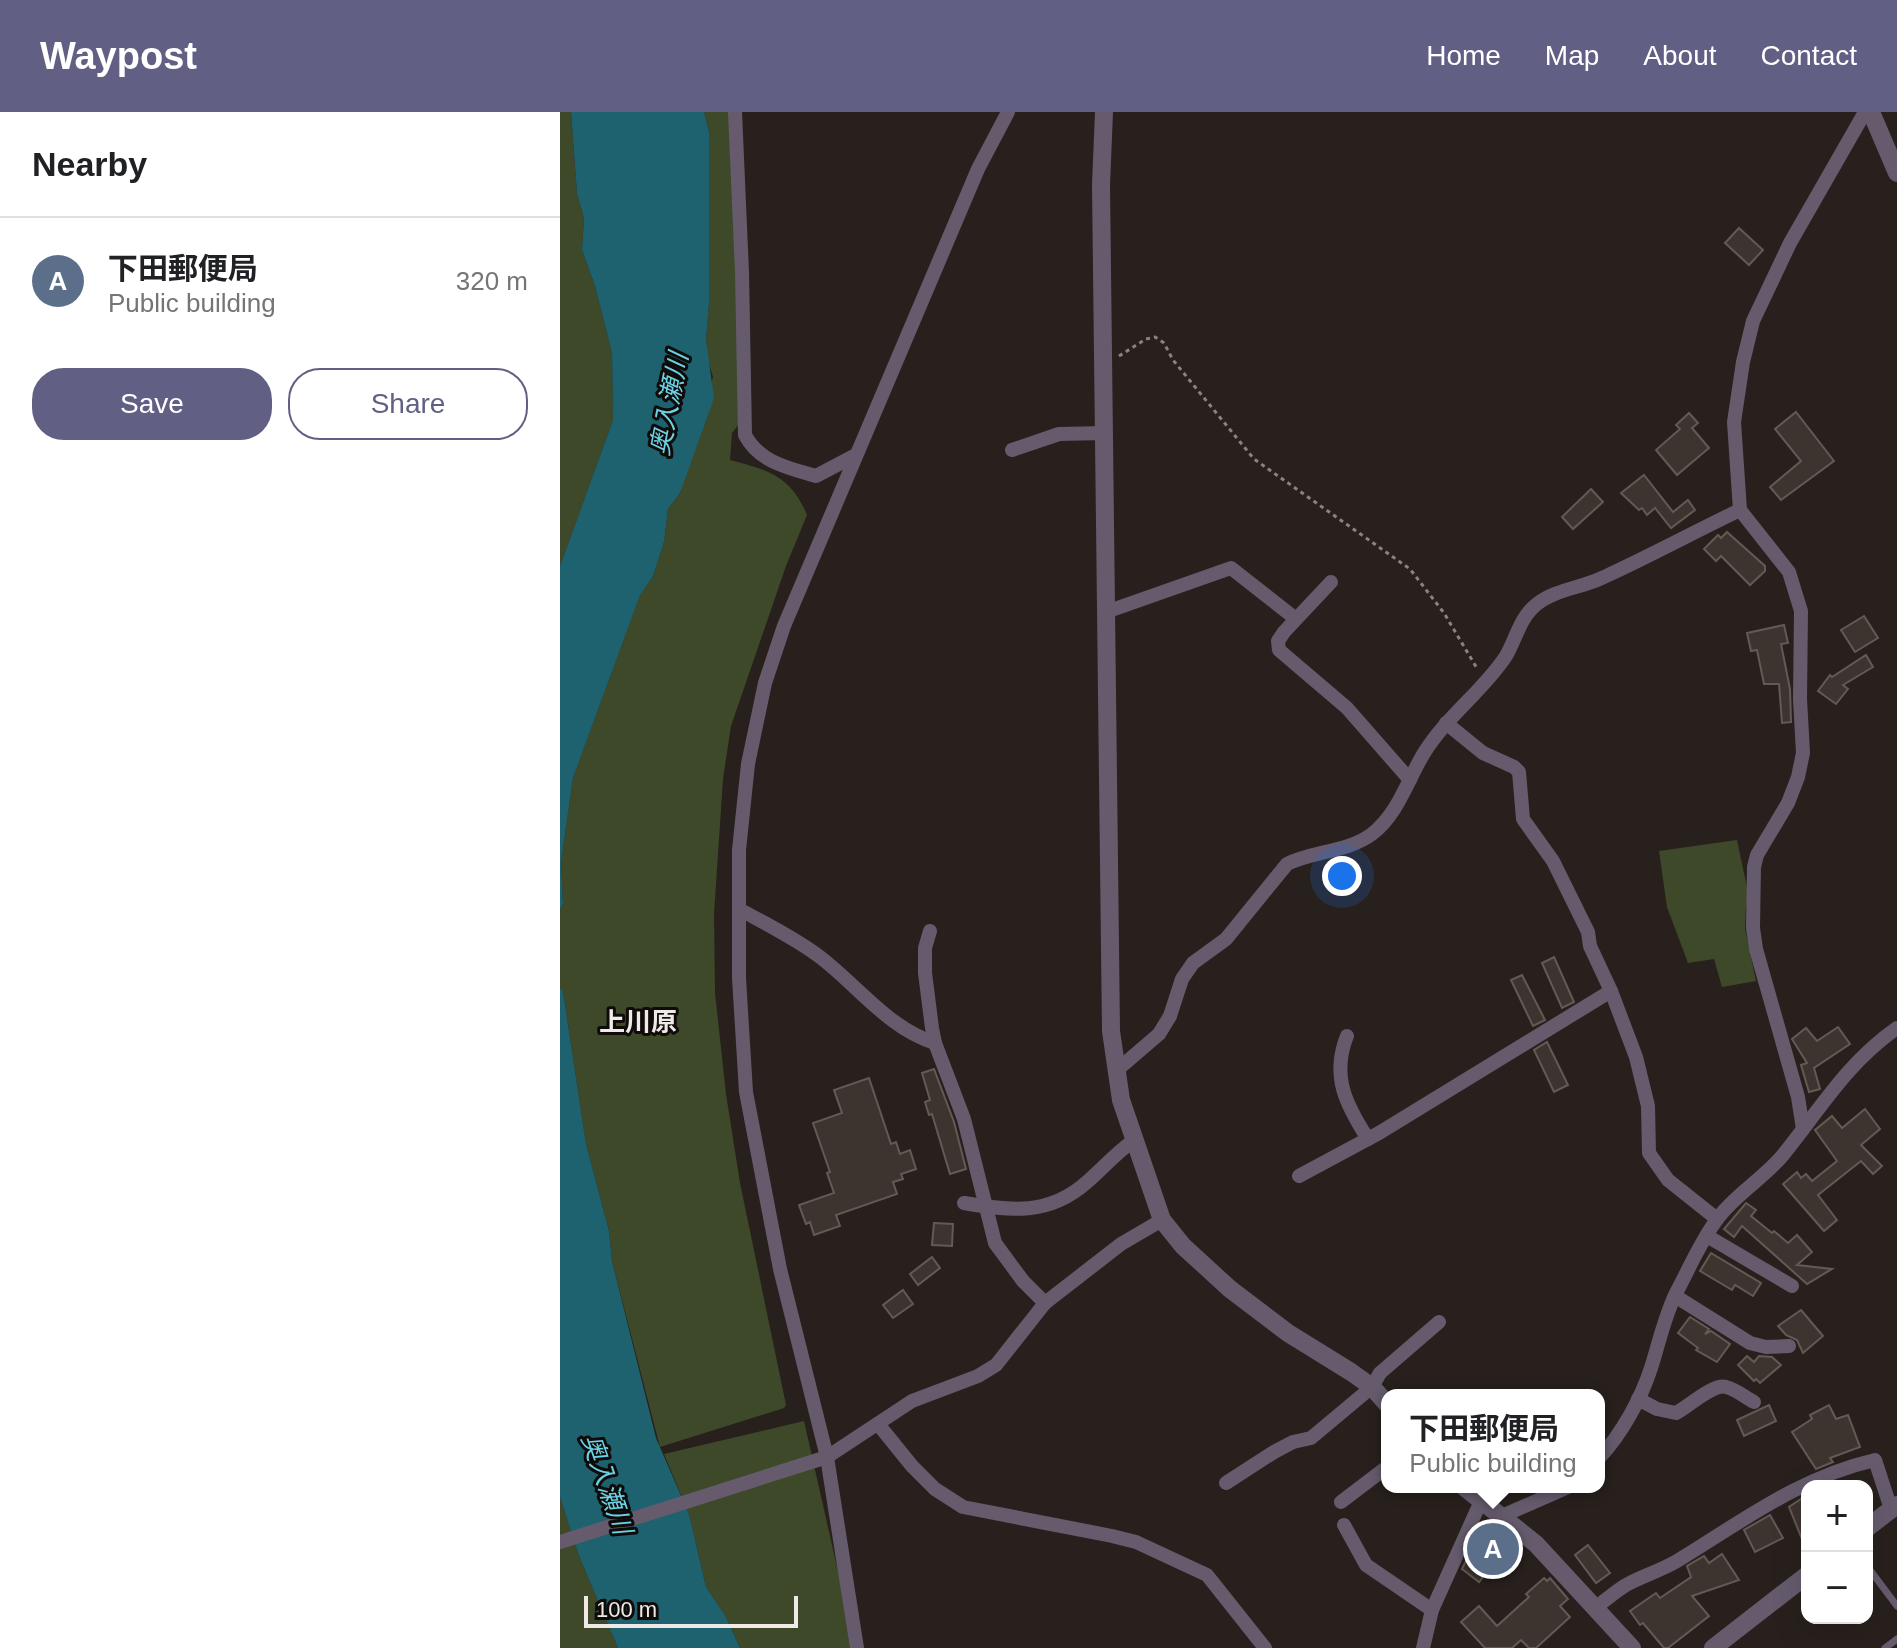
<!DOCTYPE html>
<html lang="en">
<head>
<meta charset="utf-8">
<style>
  body { margin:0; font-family:Helvetica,"Noto Sans JP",sans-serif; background:#f2f2f2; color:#202124 }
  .controls { position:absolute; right:24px; bottom:24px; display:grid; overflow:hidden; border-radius:16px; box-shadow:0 8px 32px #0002 }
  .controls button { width:72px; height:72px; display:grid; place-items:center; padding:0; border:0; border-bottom:2px solid #e0e0e0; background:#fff; color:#202124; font:40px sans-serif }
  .scale { position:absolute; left:24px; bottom:20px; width:214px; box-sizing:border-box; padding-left:8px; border:4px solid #efe9e7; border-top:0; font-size:22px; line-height:28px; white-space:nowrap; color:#efe9e7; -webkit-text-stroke:6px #0e0b09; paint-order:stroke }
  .you { position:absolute; left:782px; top:764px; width:28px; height:28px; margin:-20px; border:6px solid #fff; border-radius:50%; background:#1a73e8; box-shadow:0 0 0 12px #1a73e833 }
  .badge { display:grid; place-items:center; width:52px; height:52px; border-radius:50%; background:#616084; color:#fff; font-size:26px; font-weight:700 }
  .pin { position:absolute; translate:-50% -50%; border:4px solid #fff; box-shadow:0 2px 8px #0006 }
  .popup { position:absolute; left:821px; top:1277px; width:224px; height:104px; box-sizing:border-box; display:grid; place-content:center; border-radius:16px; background:#fff; filter:drop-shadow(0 2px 6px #0005); font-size:26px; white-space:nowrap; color:#757577 }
  .popup b { font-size:30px; color:#202124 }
  .popup::after { content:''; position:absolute; left:50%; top:100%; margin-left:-16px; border:16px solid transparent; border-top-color:#fff }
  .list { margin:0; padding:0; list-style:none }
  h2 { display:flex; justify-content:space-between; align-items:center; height:104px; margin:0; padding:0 32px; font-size:34px }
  h2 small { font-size:26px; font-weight:400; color:#757577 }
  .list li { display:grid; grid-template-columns:52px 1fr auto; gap:24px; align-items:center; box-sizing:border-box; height:128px; padding:0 32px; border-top:2px solid #e0e0e0 }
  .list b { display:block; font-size:30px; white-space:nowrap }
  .list p { margin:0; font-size:26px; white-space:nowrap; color:#757577 }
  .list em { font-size:26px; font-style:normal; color:#757577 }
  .actions { display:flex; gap:16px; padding:24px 32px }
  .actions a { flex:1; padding:18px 0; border:2px solid #616084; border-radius:32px; text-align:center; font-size:28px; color:#616084 }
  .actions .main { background:#616084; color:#fff }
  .map { position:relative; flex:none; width:1337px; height:1536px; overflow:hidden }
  header { display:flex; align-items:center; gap:48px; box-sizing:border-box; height:112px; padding:0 40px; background:#616084; color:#fff }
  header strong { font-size:38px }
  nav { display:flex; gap:44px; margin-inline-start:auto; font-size:28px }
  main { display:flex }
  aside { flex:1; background:#fff }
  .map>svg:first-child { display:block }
</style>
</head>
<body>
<header>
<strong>Waypost</strong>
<nav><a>Home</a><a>Map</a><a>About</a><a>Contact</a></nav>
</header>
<main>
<aside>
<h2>Nearby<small></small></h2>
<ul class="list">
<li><span class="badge" style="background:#5c6f8a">A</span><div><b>下田郵便局</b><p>Public building</p></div><em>320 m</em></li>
</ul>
<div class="actions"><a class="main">Save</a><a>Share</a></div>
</aside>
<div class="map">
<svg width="1337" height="1536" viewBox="0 0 1337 1536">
  <rect width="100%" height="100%" fill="#28201d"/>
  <g fill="#3e492a">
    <polygon points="0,0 11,0 17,82 24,106 22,138 35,174 52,241 53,308 0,454"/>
    <path d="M144,0H169L176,157L179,312L172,321L170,348C208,358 231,364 247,403L226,454L171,614L163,667L154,802L155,881L166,982L180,1071L226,1293L224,1296L100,1335L52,1149L49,1119L26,1032L3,879L0,876V798L3,792L1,751L13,666L80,482L93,464L104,430L108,397L120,381L153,265L147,245L146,228L149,191V20Z"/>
    <polygon points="1177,728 1189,785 1186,796 1185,817 1196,869 1162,875 1154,847 1128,851 1107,795 1099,739"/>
    <polygon points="244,1309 279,1464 290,1536 180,1536 165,1503 146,1475 129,1402 104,1342"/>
    <polygon points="0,1385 19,1444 58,1536 0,1536"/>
  </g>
  <g fill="#1e626f">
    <polygon points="11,0 144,0 149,20 149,191 146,228 154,286 120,381 108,397 104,430 93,464 80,483 13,666 1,751 3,792 0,798 0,454 53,308 52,241 35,174 22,138 24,106 17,82"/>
    <polygon points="0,876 3,879 26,1032 49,1119 52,1149 96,1326 129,1402 146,1475 165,1503 180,1536 58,1536 19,1444 0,1385"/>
  </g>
  <g fill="#3d3430" stroke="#635a55" stroke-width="2">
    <polygon points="1179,116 1203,138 1189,153 1165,131"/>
    <polygon points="1236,300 1274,349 1221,388 1210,375 1241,349 1215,317"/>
    <polygon points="1129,301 1138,311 1132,316 1149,336 1117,363 1096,338 1120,317 1116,313"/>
    <polygon points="1084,363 1113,400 1128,388 1135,398 1111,416 1095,396 1087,403 1082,396 1079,398 1061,381"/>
    <polygon points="1031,377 1043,390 1013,417 1002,405"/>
    <polygon points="1167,420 1205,454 1205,459 1190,473 1161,444 1156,449 1144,437 1158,423 1161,426"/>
    <polygon points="1304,504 1318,526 1295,540 1281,518"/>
    <polygon points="1224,513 1228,531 1221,532 1230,577 1231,610 1222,611 1219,572 1204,572 1197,538 1191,539 1187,521"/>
    <polygon points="1306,543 1313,555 1283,573 1288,577 1276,592 1258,579 1270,563 1272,565"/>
    <polygon points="994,845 1014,890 1002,896 982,851"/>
    <polygon points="962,863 985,908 973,914 951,868"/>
    <polygon points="1278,915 1290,932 1254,956 1260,977 1249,980 1241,953 1247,951 1232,927 1246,916 1257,929"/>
    <polygon points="987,930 1008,973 994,980 974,938"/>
    <polygon points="374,957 394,1010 406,1057 390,1062 372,1002 369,1003 365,990 370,988 362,961"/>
    <polygon points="309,966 331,1032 336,1030 340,1042 350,1038 356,1057 341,1062 343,1067 333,1070 337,1082 276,1103 280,1114 254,1123 250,1110 246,1112 239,1093 274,1081 267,1061 270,1060 253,1011 282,1001 274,978"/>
    <polygon points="1305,997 1320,1017 1301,1033 1322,1054 1313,1062 1301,1049 1258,1083 1277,1108 1264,1119 1223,1072 1237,1060 1241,1066 1246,1062 1252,1069 1277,1049 1255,1018 1272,1004 1282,1016"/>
    <polygon points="1186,1091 1196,1098 1191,1104 1212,1121 1214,1119 1228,1131 1237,1123 1252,1140 1237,1153 1272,1157 1247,1172 1182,1114 1174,1125 1164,1117"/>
    <polygon points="374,1111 393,1112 392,1134 372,1133"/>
    <polygon points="1151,1141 1201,1171 1193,1184 1175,1173 1172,1178 1140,1159"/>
    <polygon points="372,1145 380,1156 358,1173 350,1162"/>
    <polygon points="343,1178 353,1192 333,1206 323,1193"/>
    <polygon points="1241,1198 1263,1224 1243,1241 1237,1228 1226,1223 1218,1214"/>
    <polygon points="1130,1205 1149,1217 1145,1222 1151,1219 1170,1232 1157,1250 1136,1238 1138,1236 1118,1221"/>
    <polygon points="1187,1244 1194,1250 1199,1244 1212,1245 1221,1253 1200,1271 1196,1267 1194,1269 1178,1253"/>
    <polygon points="1209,1293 1216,1309 1184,1324 1177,1308"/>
    <polygon points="1269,1293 1276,1307 1288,1303 1300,1335 1270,1346 1273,1350 1256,1357 1232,1320 1252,1307 1250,1303"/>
    <polygon points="1247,1383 1247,1437 1246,1437 1229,1395"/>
    <polygon points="1210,1403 1223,1426 1195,1440 1184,1418"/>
    <polygon points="923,1414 948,1433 919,1470 902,1457"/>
    <polygon points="1028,1433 1050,1461 1036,1471 1015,1443"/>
    <polygon points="1162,1442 1179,1468 1132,1484 1149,1504 1108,1536 1104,1536 1083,1511 1080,1513 1070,1499 1096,1481 1100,1486 1131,1465 1127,1454 1144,1444 1149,1451"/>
    <polygon points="984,1466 987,1469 990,1466 1008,1487 1000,1494 1010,1505 976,1536 969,1536 961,1528 952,1536 925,1536 901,1510 919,1494 937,1514 969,1485 966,1482"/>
  </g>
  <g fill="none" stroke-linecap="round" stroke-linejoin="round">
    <polyline stroke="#8a8380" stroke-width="3" stroke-dasharray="4 4" stroke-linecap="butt" points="559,244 586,227 595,225 604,231 613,248 694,347 850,457 884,501 918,558"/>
    <g stroke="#655b6d" stroke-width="7">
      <polyline points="1307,1454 1337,1494"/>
      <polyline points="1325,1536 1337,1527"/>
    </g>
    <g stroke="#655b6d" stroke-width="14">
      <path d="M175,0L182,160L185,323C199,350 228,356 256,364L294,344"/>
      <polyline points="452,338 499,322 544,321"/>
      <polyline points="771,470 724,520 718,529 719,538 787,596 850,668"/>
      <polyline points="546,500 671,456 736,507"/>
      <polyline points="886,611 923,641 954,655 959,660 963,707 993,749 1028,820 1030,834 1051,879 1076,945 1088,994 1089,1041 1108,1068 1157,1107"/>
      <path d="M179,797C206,812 235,826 260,845C298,874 328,916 375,931"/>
      <polyline points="370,819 365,836 365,861 372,916 375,931 404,1007 435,1131 463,1169 485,1191"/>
      <path d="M787,924C771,964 786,993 808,1027"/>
      <path d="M556,959L599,922L610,904L622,867L633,851L666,827L727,752C753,739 788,740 812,722C838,702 847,669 864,641C886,605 923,579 946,544C956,527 960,505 977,492C996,477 1022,476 1044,465C1090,444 1134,420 1180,398"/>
      <polyline points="1243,1017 1238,985 1196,837 1193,816 1194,755 1197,743 1228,691 1238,665 1243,641 1240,587 1241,499 1229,460 1180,398 1174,310 1183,250 1193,209 1230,131 1305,0"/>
      <polyline points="739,1064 819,1021 1051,879"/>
      <path d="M404,1091C450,1099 489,1104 527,1070C543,1056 556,1041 573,1029"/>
      <polyline points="1147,1124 1232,1174"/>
      <polyline points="1115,1184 1190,1231 1206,1235 1229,1234"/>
      <path d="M1078,1287L1097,1297L1116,1301C1129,1294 1154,1271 1166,1275C1175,1277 1185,1285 1194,1290"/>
      <polyline points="318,1312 352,1354 375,1377 403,1395 552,1424 576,1430 647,1463 705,1536"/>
      <path d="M1039,1346C1061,1323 1081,1287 1091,1256C1099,1231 1104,1206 1116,1181C1129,1157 1141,1128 1158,1106C1176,1082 1204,1066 1223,1043C1261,996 1287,951 1337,916"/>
      <polyline points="666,1371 714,1340 733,1330 751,1326 812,1275 820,1261 879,1210"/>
      <polyline points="781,1390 827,1355"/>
      <polyline points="942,1404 1008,1375"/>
      <polyline points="784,1413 806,1453 872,1498"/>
      <polyline points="0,1430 267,1345 352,1289 418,1264 436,1253 485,1191 561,1132 602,1108"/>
      <path d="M1036,1495C1046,1488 1056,1479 1066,1473C1082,1464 1100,1459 1117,1449C1181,1410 1240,1365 1315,1348L1331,1397"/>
      <polyline points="297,1536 267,1345 220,1157 186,980 179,866 179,738 188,652 205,571 224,514 418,57 448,0"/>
      <polyline points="863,1536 872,1498 921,1389"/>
    </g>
    <g stroke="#655b6d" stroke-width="18">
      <polyline points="544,0 541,73 551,919 561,988 602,1108 623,1134 670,1177 728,1221 791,1260 812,1275 827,1292"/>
      <polyline points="1311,0 1337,61"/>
      <polyline points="904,1375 976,1432 1072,1536"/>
      <polyline points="1307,1416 1337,1393"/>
      <polyline points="1153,1536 1247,1463"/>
    </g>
  </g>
  <g text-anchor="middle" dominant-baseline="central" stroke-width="6" stroke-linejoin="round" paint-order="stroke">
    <g font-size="26" font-style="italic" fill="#6bd1e5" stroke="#0e0b09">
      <text transform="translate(109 292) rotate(-79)">奥入瀬川</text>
      <text transform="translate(47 1372) rotate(71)">奥入瀬川</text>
    </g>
    <g font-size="26" font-weight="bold" fill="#efe9e7" stroke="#0e0b09">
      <text x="78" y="910">上川原</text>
    </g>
  </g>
</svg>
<div class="controls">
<button>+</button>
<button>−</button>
</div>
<div class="scale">100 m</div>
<div class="you"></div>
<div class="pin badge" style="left:933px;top:1437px;background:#5c6f8a">A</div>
<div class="popup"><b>下田郵便局</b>Public building</div>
</div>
</main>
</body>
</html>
